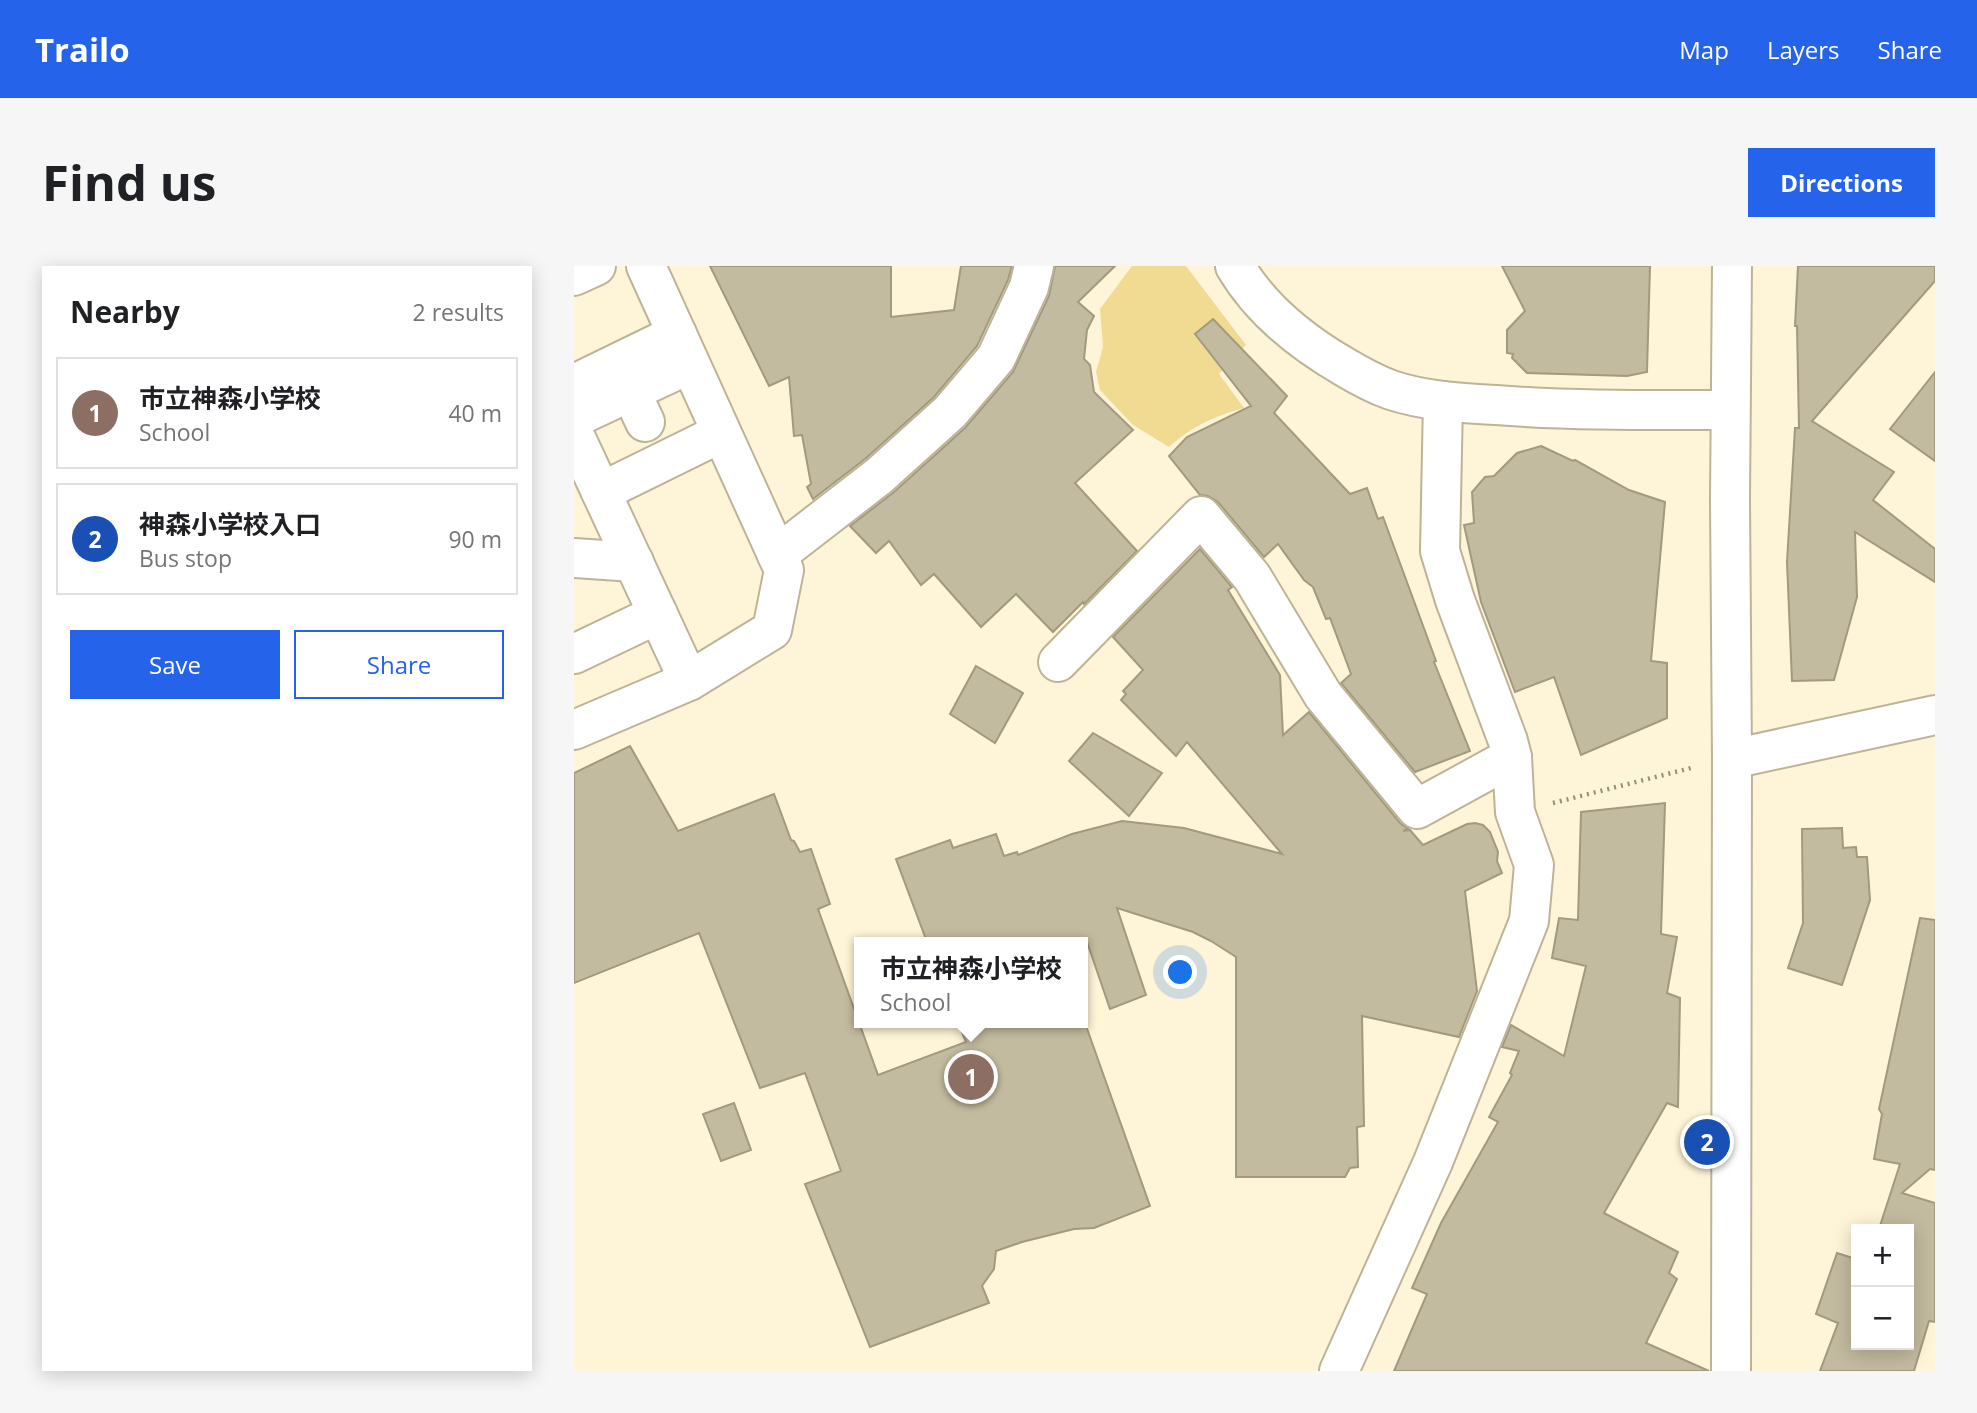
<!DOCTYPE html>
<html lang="en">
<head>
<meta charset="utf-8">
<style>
  body { margin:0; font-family:"Open Sans","Noto Sans JP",sans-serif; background:#f6f6f6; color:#202124 }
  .controls { position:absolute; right:21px; bottom:21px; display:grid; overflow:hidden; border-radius:0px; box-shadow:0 4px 18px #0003 }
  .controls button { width:63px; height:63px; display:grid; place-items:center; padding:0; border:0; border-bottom:2px solid #e0e0e0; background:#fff; color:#202124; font:35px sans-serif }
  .you { position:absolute; left:607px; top:707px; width:24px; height:24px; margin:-18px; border:5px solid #fff; border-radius:50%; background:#1a73e8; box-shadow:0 0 0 10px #1a73e833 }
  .badge { display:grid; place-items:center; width:46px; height:46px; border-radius:50%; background:#2563eb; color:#fff; font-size:23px; font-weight:700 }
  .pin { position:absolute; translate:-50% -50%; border:4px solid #fff; box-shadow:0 2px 7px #0006 }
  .popup { position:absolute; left:280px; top:671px; width:234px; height:91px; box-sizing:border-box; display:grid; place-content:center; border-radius:0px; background:#fff; filter:drop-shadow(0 2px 5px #0005); font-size:23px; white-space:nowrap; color:#757577 }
  .popup b { font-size:26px; color:#202124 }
  .popup::after { content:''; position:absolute; left:50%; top:100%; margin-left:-14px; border:14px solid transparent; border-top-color:#fff }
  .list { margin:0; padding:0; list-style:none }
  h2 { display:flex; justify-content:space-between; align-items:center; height:91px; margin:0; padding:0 28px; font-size:30px }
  h2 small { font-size:23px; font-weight:400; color:#757577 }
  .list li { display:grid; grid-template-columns:46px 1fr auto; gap:21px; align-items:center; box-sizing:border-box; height:112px; margin:0 14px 14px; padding:0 14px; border:2px solid #e0e0e0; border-radius:0px }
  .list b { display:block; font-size:26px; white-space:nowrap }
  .list p { margin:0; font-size:23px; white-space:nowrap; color:#757577 }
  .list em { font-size:23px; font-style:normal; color:#757577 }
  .actions { display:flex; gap:14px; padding:21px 28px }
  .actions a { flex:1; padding:16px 0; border:2px solid #2563eb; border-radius:0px; text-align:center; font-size:24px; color:#2563eb }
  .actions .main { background:#2563eb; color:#fff }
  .map { position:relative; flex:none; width:1361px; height:1105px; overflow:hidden; border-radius:0px }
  header { display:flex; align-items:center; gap:42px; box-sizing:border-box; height:98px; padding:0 35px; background:#2563eb; color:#fff }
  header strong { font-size:33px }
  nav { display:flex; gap:38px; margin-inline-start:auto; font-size:24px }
  .intro { display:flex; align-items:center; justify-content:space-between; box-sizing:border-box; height:168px; padding:0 42px }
  h1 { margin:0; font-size:49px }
  .button { padding:18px 32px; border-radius:0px; background:#2563eb; color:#fff; font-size:24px; font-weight:700 }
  main { display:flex; gap:42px; padding:0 42px }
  aside { flex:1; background:#fff; border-radius:0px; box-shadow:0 4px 18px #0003 }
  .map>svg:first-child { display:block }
</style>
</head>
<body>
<header>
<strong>Trailo</strong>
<nav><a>Map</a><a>Layers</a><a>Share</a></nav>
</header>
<div class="intro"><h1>Find us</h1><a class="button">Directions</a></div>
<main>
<aside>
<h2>Nearby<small>2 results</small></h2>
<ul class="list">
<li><span class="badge" style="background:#8d6e63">1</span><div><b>市立神森小学校</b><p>School</p></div><em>40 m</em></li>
<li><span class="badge" style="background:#1a4fb4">2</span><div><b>神森小学校入口</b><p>Bus stop</p></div><em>90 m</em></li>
</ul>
<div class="actions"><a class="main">Save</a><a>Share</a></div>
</aside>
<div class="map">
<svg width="1361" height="1105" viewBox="0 0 1361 1105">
  <rect width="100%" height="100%" fill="#fef4d7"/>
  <path fill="#f1da92" d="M558,0H612L672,79L645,108L670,142C639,151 620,159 595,181L559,159L526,124L522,106L529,81L526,43Z"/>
  <g fill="#c3bb9f" stroke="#a2997e" stroke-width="2">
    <polygon points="136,0 317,0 317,51 380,44 387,0 438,0 434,14 403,80 360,131 291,193 239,233 233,221 237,218 228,169 220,170 215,111 195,120"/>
    <polygon points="481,0 541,0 504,36 520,50 513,64 510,93 516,99 520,126 559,164 501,217 563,285 510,338 509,336 479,366 442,328 407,361 360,308 347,319 315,275 302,287 276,260 320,226 391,162 439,106 475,30"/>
    <polygon points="928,0 1076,0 1073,106 1053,110 953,107 938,92 939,88 933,87 933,64 951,45"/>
    <polygon points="1224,0 1361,0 1361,15 1238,155 1320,206 1299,234 1361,283 1361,316 1281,266 1283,331 1260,414 1218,415 1213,296 1221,162 1225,162 1223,60 1221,60"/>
    <polygon points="639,53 713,130 700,147 776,228 793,222 804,253 809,251 862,395 860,396 896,485 841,506 767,417 777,408 756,352 752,353 739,321 730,314 704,278 690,291 644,236 634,230 626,229 595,190 613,171 677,140 621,68"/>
    <polygon points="1361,106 1361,195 1316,163"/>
    <polygon points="967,180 999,195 1001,194 1055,224 1091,236 1077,395 1093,397 1093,452 1007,489 980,411 941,426 907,336 890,259 900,257 898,226 911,211 920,210 943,187"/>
    <polygon points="626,283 658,321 654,324 706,409 709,469 735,446 826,557 834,563 829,565 836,564 849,579 893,558 901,557 909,559 916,566 924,586 923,595 928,607 891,625 903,725 885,771 788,750 790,860 783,861 784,901 776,902 771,911 662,911 662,691 637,675 619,666 543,642 572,729 536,743 513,676 353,676 322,593 376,574 379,582 422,568 430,590 443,586 444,589 498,568 548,555 610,562 708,588 613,476 602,490 547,434 552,428 549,425 569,404 539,371"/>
    <polygon points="402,400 449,427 421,477 376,448"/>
    <polygon points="519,467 588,507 555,550 495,495"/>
    <polygon points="56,480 104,565 200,528 217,574 220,575 226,586 237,583 256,638 244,643 304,809 392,776 384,757 511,757 576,940 520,962 500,963 448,976 422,985 420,1003 408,1020 415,1037 296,1081 231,918 267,905 231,807 186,822 125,667 0,717 0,507"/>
    <polygon points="1091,537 1087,668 1103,671 1093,727 1106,732 1104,841 1093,837 1030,947 1104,986 1095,1007 1103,1013 1072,1077 1135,1105 820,1105 853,1028 838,1022 867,957 924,856 915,851 938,809 936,807 945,785 928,781 937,759 990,790 1012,700 978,692 985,652 1004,654 1007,546"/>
    <polygon points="1268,562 1269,582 1282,581 1283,591 1293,591 1296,634 1268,719 1214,702 1229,657 1228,563"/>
    <polygon points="1346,652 1361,654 1361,904 1356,903 1328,927 1361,937 1361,1056 1355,1055 1340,1105 1246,1105 1264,1057 1242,1048 1263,987 1282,993 1282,1079 1335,1079 1335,963 1305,963 1326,898 1300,893 1308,848 1305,843"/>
    <polygon points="160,837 177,884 147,895 129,848"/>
  </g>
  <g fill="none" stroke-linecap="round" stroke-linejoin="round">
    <g stroke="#bdb498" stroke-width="42">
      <g id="minor">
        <path d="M661,0C687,44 726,75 769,100C784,109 800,118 817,124C850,135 887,137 922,139C1000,145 1078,144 1156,144"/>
        <polyline points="0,10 22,0"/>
        <polyline points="0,118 103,68"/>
        <polyline points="57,126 71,156"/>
        <polyline points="0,152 116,98"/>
        <polyline points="0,168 115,415"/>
        <polyline points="27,226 147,167"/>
        <polyline points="203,289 305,210 376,146 422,92 455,21 460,0"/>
        <polyline points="0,292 60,296"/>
        <polyline points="0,388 84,348"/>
        <polyline points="484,396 627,250 678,311 749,429 843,543 938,491"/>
        <polyline points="0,464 115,415 198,364 210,304 72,0"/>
        <polyline points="1158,493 1361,449"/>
        <polyline points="765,1105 859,896 955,655 960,599 941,546 938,491 934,475 881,334 866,285 869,135"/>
        <polyline points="1157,1105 1158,493 1156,233 1158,0"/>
      </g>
    </g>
    <polyline stroke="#958e7a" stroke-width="4.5" stroke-dasharray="2 5" stroke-linecap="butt" points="979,537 1117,502"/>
    <use href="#minor" stroke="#fff" stroke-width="38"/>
  </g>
</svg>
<div class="controls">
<button>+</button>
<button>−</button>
</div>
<div class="you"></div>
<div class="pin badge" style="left:397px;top:811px;background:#8d6e63">1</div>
<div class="popup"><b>市立神森小学校</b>School</div>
<div class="pin badge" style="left:1133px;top:876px;background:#1a4fb4">2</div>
</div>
</main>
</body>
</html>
